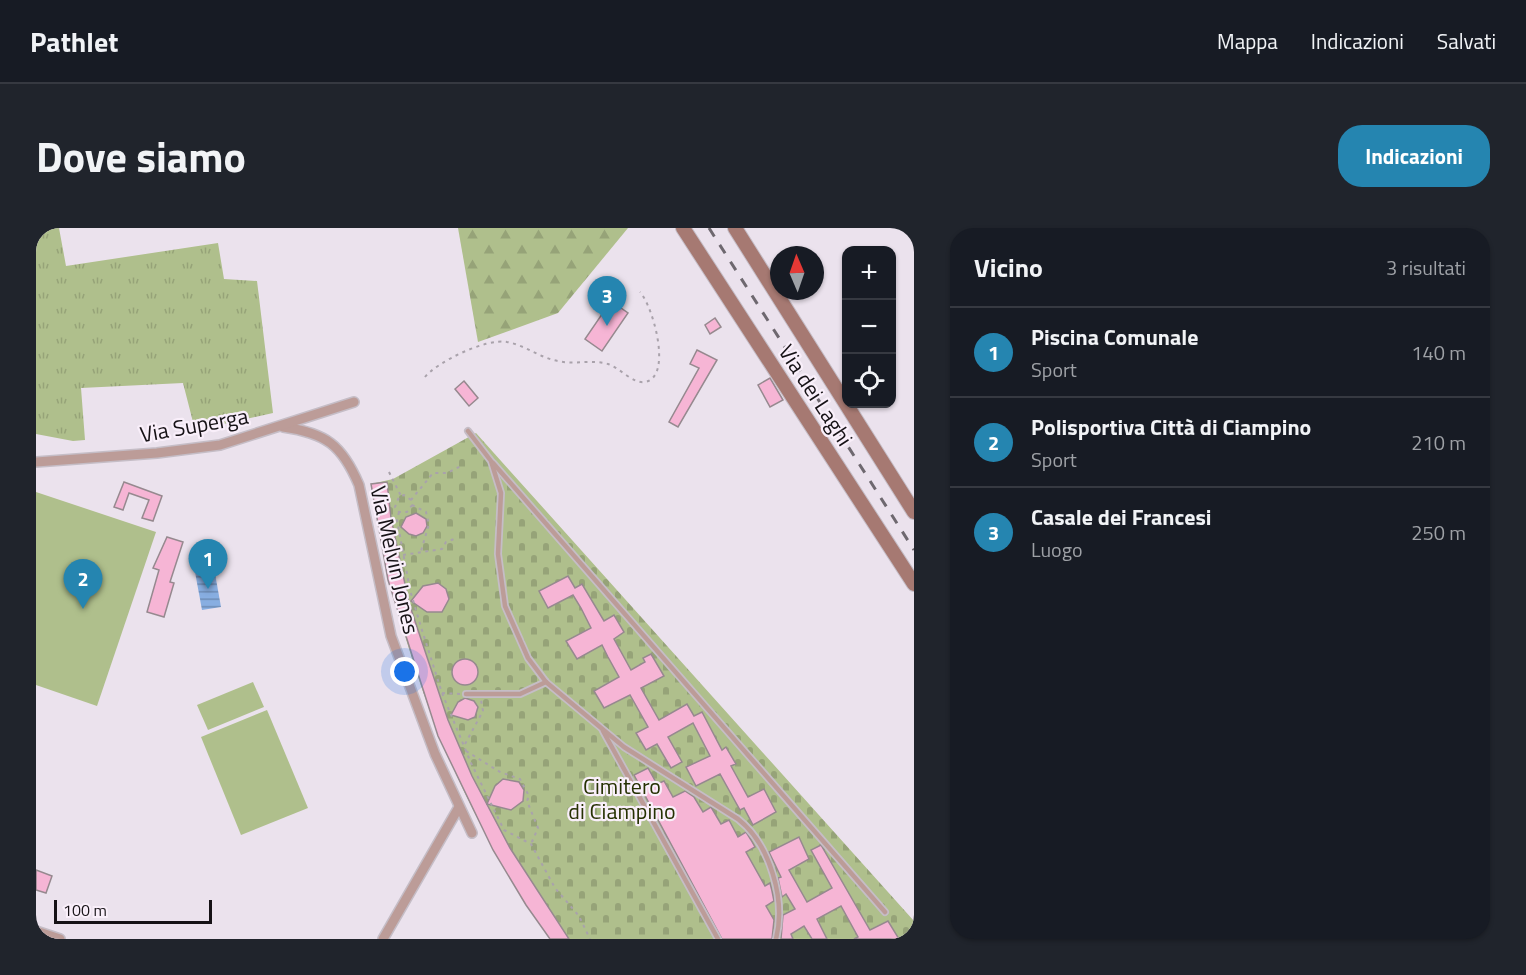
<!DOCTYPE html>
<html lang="it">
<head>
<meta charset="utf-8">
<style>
  body { margin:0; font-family:"Titillium Web",sans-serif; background:#20242c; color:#f1f3f6 }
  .controls { position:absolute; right:18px; top:18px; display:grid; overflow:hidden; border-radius:12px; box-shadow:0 2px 4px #0004 }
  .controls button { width:54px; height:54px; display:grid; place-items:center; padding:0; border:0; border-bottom:2px solid #363941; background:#171b24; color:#f1f3f6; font:30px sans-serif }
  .compass { position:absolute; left:734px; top:18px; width:54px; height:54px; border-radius:50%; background:#171b24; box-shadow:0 2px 4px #0004; rotate:358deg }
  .scale { position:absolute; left:18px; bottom:15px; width:158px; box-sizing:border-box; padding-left:6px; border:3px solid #161216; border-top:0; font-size:16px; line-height:21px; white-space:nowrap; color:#161216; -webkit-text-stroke:4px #f9effa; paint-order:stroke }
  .you { position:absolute; left:369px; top:444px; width:21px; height:21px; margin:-15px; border:4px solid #fff; border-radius:50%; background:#1a73e8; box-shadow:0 0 0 9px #1a73e833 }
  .badge { display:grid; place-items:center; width:39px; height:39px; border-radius:50%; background:#2585b0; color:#fff; font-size:20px; font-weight:700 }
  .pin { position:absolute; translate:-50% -50px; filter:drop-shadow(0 2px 3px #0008) }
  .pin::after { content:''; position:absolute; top:32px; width:21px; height:18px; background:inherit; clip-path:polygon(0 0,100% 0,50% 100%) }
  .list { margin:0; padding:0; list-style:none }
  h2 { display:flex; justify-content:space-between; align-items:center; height:78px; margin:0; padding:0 24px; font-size:26px }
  h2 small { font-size:20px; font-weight:400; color:#9ea1a6 }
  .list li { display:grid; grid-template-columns:39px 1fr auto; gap:18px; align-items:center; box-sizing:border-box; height:90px; padding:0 24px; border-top:2px solid #363941 }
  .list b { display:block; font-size:22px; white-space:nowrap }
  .list p { margin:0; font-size:20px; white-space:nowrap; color:#9ea1a6 }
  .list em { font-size:20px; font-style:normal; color:#9ea1a6 }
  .icon { flex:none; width:33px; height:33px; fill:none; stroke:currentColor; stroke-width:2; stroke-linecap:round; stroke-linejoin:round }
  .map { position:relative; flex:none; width:878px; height:711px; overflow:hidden; border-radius:24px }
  header { display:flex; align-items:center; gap:36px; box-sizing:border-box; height:84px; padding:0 30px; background:#171b24; border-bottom:2px solid #363941 }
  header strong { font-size:28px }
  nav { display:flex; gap:33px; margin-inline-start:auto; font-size:21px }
  .intro { display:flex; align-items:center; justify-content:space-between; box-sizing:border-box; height:144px; padding:0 36px }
  h1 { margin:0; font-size:42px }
  .button { padding:15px 27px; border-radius:24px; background:#2585b0; color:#fff; font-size:21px; font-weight:700 }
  main { display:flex; gap:36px; padding:0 36px }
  aside { flex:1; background:#171b24; border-radius:24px; box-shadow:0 2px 4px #0004 }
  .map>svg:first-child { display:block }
</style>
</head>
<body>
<header>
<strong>Pathlet</strong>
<nav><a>Mappa</a><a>Indicazioni</a><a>Salvati</a></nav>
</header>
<div class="intro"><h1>Dove siamo</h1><a class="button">Indicazioni</a></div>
<main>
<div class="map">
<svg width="878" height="711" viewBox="0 0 878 711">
  <defs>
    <pattern id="grass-tufts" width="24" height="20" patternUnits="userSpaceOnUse" patternTransform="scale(1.5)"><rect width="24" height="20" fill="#afbf8c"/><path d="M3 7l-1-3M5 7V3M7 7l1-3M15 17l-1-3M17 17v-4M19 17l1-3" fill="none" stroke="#96a378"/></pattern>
    <pattern id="forest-firs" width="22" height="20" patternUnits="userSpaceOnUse" patternTransform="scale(1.5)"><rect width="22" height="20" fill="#afbf8c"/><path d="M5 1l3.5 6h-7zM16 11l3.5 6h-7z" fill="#96a378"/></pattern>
    <pattern id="cemetery-stones" width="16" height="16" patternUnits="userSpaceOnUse" patternTransform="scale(1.5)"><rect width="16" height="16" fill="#afbf8c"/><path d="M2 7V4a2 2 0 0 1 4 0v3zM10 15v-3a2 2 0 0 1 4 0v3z" fill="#96a378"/></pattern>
    <pattern id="water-rules" width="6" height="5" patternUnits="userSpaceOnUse" patternTransform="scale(1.5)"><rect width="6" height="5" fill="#88aee1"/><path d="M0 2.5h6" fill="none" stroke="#6e8cb5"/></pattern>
  </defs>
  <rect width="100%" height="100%" fill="#ebe2ed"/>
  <polygon fill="url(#grass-tufts)" points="0,0 23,0 30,38 182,15 188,51 221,53 237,185 183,197 157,194 147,155 45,160 49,212 37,213 0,206"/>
  <polygon fill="url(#forest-firs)" points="422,0 592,0 522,85 442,114"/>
  <path fill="url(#cemetery-stones)" d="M440,205L878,693V711H514C416,570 363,425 335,256L357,251Z"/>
  <g fill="#afbf8c">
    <polygon points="0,264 120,304 61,478 0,457"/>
    <polygon points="217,454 228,479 172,502 161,477"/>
    <polygon points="231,482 272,580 205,607 165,509"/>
  </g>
  <polygon fill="url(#water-rules)" points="178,340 185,379 166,382 159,344"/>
  <g fill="#f6b5d5" stroke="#96898f" stroke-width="1.5">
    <polygon points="575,73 592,85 566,123 549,111"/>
    <polygon points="679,90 685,99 674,106 669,97"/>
    <polygon points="661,122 681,132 642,199 633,194 663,140 654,136"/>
    <polygon points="734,150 747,172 734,179 722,157"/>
    <polygon points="428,153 442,170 433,178 419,161"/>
    <polygon points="88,254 126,268 117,293 106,290 113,272 93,265 87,282 78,279"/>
    <polygon points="351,254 355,290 373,375 412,492 436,548 474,620 533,711 514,711 490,677 457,622 402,508 352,352 335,256"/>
    <polygon points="380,285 390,291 391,298 387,305 380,308 373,306 365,299 370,289"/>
    <polygon points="131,309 147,314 134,354 138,355 128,389 111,384 123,342 117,340"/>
    <polygon points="532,348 539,360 546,356 568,393 578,387 588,404 578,411 595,442 609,434 607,430 615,426 628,448 605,460 623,492 651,476 658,488 666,484 686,522 690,519 700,536 695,538 712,569 728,561 740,584 717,597 708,580 704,582 684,546 660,558 650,539 674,528 657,495 632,509 646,534 635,540 621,516 610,522 600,505 612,499 594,467 568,480 558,463 583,449 572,429 566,417 541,431 530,413 555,400 545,380 537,367 512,380 503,363"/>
    <polygon points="402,355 410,361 413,371 406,384 391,384 375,373 387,358"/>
    <circle cx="429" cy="444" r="13"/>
    <polygon points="429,470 438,473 442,479 439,489 432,492 415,487 422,474"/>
    <polygon points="612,540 621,556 628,553 637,569 649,563 658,569 667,584 675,579 685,596 693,592 702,609 710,604 715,612 719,619 710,624 729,658 734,655 736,663 738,673 730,678 738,692 736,711 686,711 598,547"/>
    <polygon points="467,551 483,554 488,562 487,573 475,582 451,576 459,558"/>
    <polygon points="763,609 773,631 753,642 771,674 796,660 775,622 785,617 834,702 852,693 863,711 818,711 822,709 805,678 781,691 791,711 776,711 768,698 755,706 757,711 745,711 747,687 759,681 750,666 746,669 742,650 745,649 733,624"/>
    <polygon points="0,642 16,648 10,665 0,662"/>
  </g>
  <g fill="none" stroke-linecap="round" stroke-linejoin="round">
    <g stroke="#c5bdc6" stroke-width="8">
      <g id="lane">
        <path d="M432,203L455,233L465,265L462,326L469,378L492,430L510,454L588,519L702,591C734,616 750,672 740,711"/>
        <polyline points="457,235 849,684"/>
        <polyline points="430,466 484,466 510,454"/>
        <polyline points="567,503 682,711"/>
      </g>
    </g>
    <g stroke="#c5bdc6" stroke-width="12">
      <g id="street">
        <path d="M247,199C290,205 306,217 323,257L355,408L399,526L436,605"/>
        <polyline points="0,234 121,225 184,217 318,174"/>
        <polyline points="0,703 24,711"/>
        <polyline points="347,711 423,579"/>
      </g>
    </g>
    <g stroke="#c5bdc6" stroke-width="16">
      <g id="secondary">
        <polyline points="647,0 878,356"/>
        <polyline points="699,0 878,284"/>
      </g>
    </g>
    <g stroke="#a9a2ab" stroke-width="2" stroke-dasharray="3 4.5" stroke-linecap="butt">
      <path d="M389,149C401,134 450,110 471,114C489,117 504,130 522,133C539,137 556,131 572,136C584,140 597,156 609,154C637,149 617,78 604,64"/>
      <polyline points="353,244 365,268"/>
      <polyline points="375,272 368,267 363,269 359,279 363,284 371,284 376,277 375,272 397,245 411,245 425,238"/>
      <polyline points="376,277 390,284 393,296 385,323"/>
      <polyline points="363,284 361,292 374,362 385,399 406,465 435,535 468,602 495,616 519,660 543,688 554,711"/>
      <polyline points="367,327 406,321 410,314 418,311"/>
      <polyline points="406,465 424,466"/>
      <polyline points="429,516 447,483 445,472"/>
      <polyline points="430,523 464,544 484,551 493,568 491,573 502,600 495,616"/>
    </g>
    <use href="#lane" stroke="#bc9c98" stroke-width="4.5"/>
    <use href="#street" stroke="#bc9c98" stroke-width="9"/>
    <use href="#secondary" stroke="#a67972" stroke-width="14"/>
    <polyline stroke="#6e686f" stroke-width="3" stroke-dasharray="10 10" stroke-linecap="butt" points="673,0 878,322"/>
  </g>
  <g text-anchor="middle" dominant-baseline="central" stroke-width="4.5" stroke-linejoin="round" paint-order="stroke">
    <g font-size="22" fill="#161216" stroke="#f9effa">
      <text transform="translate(780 167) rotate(57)">Via dei Laghi</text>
      <text transform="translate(158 197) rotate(-10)">Via Superga</text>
      <text transform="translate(359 332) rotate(77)">Via Melvin Jones</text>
    </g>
    <g font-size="22" fill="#263102" stroke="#f9effa">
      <text x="586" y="558">Cimitero<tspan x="586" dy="25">di Ciampino</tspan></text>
    </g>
  </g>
</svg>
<div class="controls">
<button>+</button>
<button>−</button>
<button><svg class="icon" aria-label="locate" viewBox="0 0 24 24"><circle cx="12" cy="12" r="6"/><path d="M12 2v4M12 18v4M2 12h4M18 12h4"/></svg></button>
</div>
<svg class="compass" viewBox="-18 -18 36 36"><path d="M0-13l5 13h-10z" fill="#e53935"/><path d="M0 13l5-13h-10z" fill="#9ea1a6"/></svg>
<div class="scale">100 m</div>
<div class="you"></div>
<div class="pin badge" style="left:172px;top:361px">1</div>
<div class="pin badge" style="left:47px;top:381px">2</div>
<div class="pin badge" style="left:571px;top:98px">3</div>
</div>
<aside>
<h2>Vicino<small>3 risultati</small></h2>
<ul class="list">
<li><span class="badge">1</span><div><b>Piscina Comunale</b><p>Sport</p></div><em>140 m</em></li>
<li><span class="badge">2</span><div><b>Polisportiva Città di Ciampino</b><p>Sport</p></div><em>210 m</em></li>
<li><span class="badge">3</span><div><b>Casale dei Francesi</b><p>Luogo</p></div><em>250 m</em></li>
</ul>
</aside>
</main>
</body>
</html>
